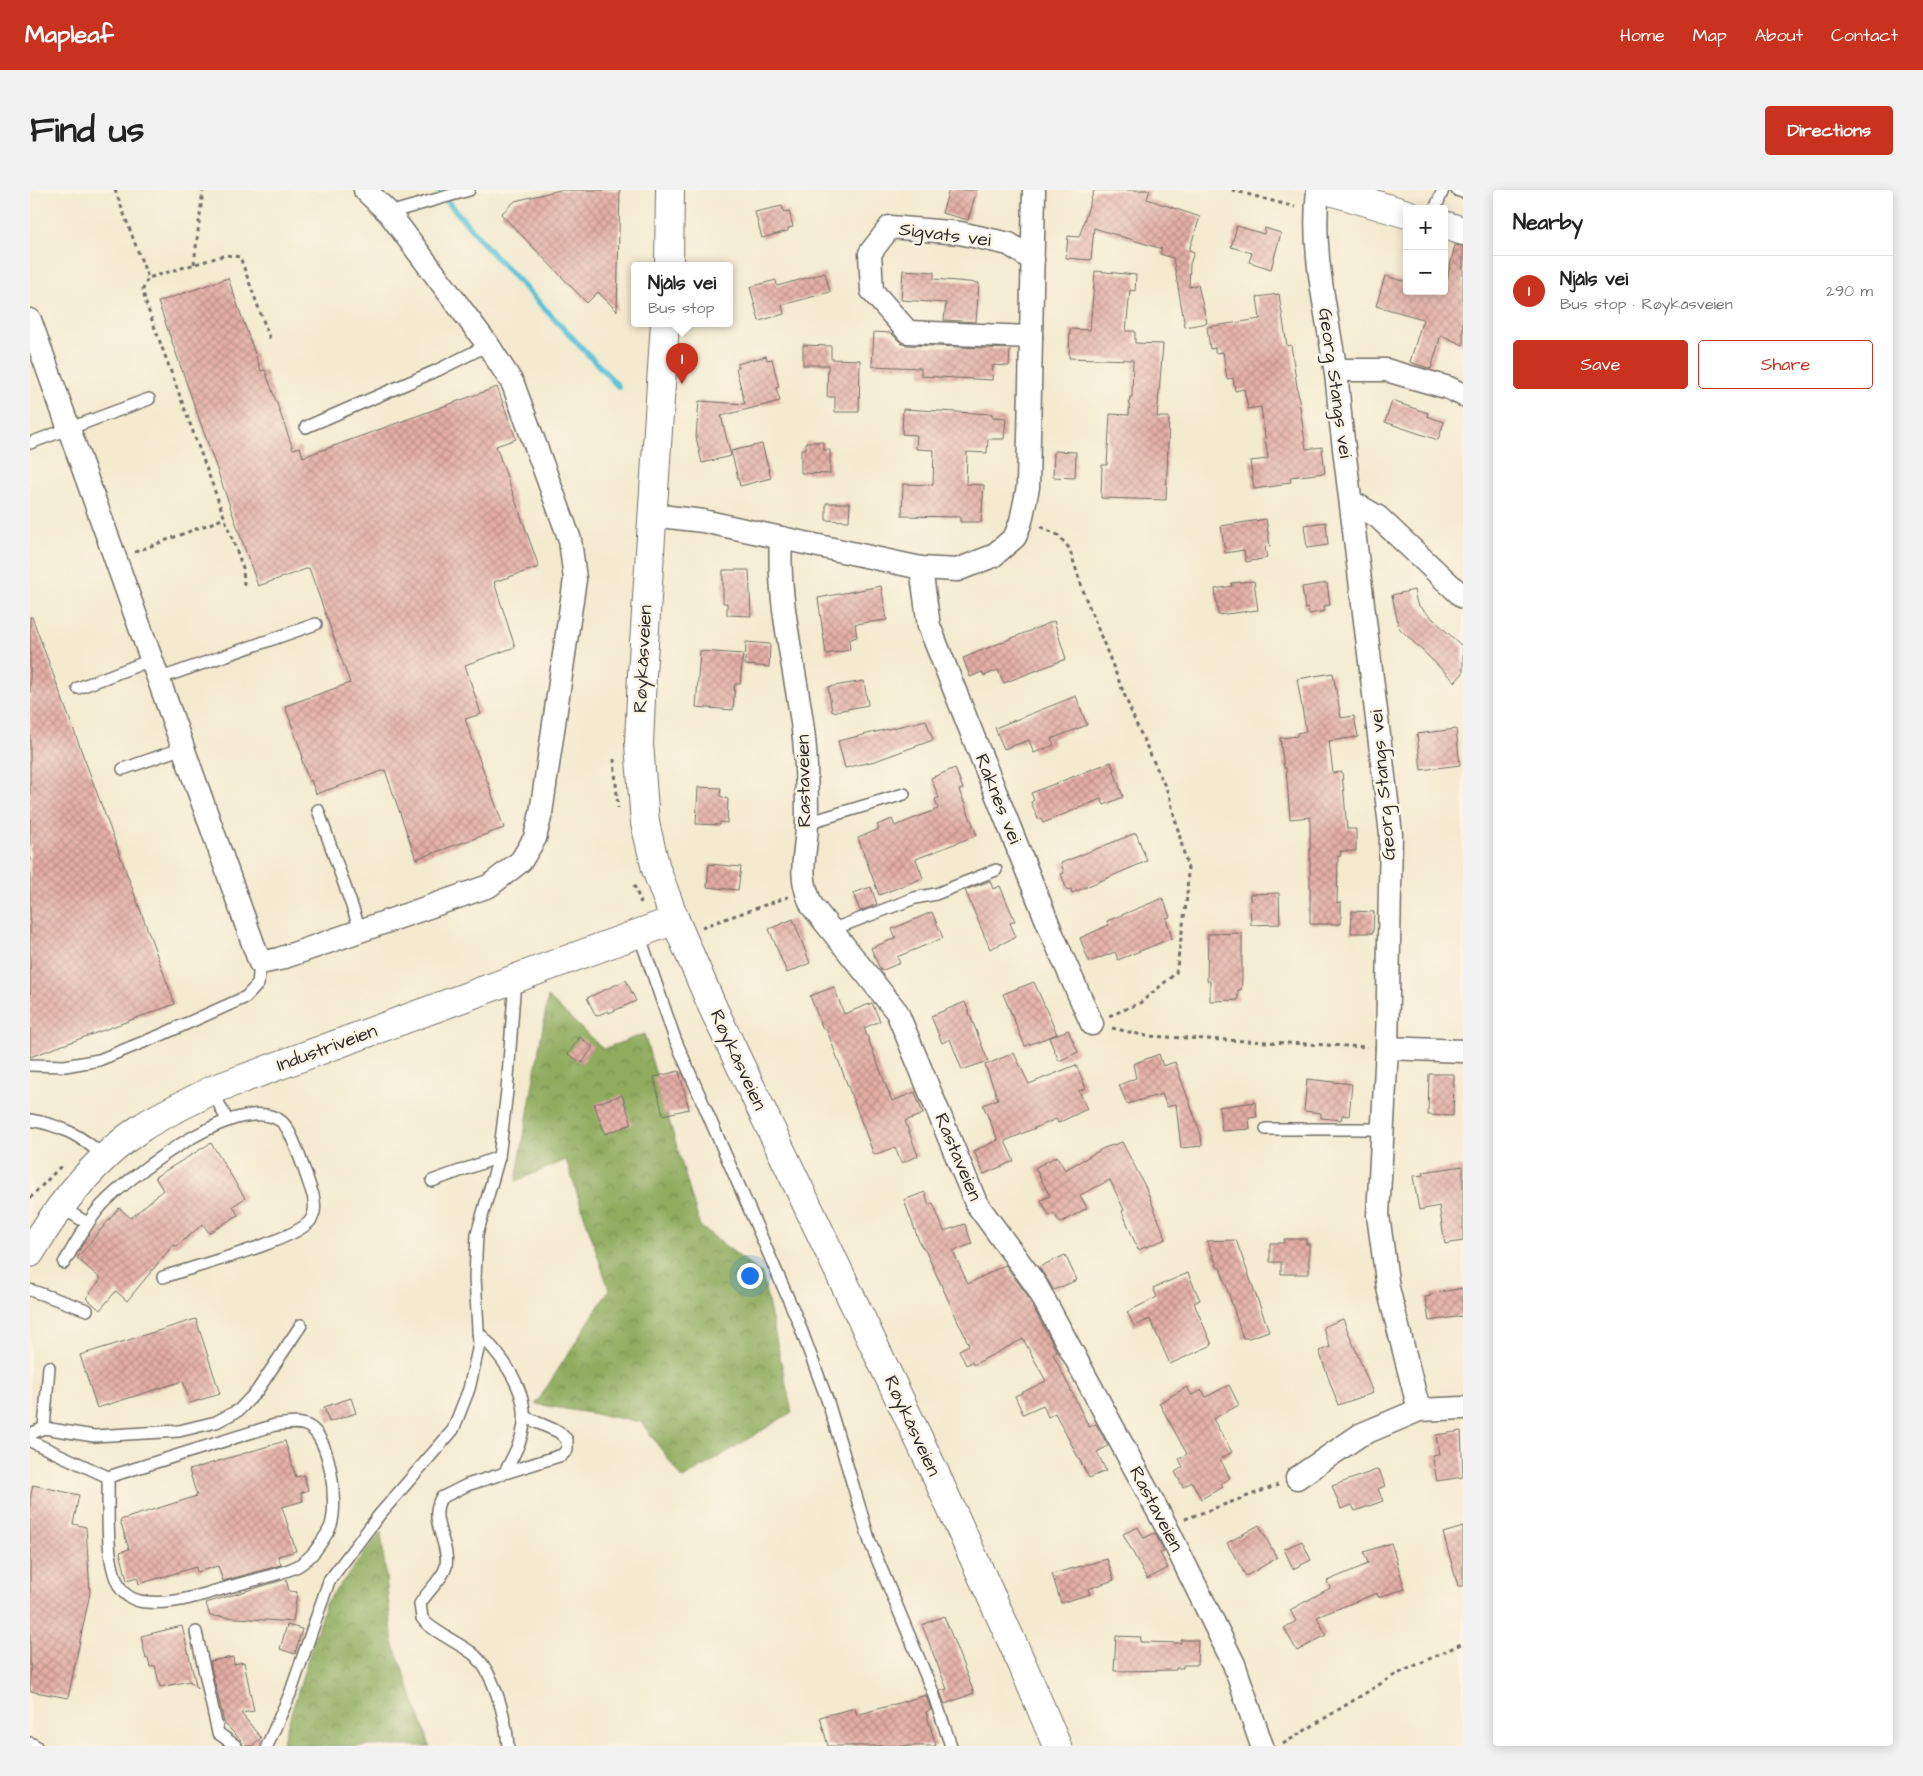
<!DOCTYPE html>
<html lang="en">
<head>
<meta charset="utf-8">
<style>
  body { margin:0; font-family:"Architects Daughter",sans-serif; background:#f2f2f2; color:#222 }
  .controls { position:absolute; right:15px; top:15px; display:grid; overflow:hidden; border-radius:5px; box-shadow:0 2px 12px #0003 }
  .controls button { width:45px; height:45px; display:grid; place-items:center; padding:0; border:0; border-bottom:1px solid #e0e0e0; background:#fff; color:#222; font:25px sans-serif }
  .you { position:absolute; left:719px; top:1085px; width:18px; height:18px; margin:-12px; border:4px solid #fff; border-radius:50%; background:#1a73e8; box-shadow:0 0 0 8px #1a73e833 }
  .badge { display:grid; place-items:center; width:32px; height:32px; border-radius:50%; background:#c8321e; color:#fff; font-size:16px; font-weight:700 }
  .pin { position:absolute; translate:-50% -41px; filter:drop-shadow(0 1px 2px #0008) }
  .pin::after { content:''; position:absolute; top:26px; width:18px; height:15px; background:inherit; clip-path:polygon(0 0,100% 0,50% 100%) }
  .popup { position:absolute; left:601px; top:72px; width:102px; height:65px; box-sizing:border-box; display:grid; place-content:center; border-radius:5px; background:#fff; filter:drop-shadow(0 1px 4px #0005); font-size:16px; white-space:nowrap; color:#767676 }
  .popup b { font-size:19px; color:#222 }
  .popup::after { content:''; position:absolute; left:50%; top:100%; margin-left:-10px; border:10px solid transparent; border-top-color:#fff }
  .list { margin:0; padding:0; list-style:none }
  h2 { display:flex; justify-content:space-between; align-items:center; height:65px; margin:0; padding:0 20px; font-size:21px }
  h2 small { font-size:16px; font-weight:400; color:#767676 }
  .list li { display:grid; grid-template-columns:32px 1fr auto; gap:15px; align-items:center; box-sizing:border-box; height:70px; padding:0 20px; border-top:1px solid #e0e0e0 }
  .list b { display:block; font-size:19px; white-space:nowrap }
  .list p { margin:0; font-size:16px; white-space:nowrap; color:#767676 }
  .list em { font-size:16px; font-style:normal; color:#767676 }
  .actions { display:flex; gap:10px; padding:15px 20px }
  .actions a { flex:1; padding:11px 0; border:1px solid #c8321e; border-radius:5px; text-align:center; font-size:18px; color:#c8321e }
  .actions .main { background:#c8321e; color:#fff }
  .map { position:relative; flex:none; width:1433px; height:1556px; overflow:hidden; border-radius:5px }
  header { display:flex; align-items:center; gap:30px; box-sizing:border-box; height:70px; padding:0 25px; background:#c8321e; color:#fff }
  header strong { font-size:24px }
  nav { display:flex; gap:28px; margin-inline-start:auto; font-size:18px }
  .intro { display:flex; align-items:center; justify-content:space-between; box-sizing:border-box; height:120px; padding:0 30px }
  h1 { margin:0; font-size:35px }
  .button { padding:12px 22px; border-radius:5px; background:#c8321e; color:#fff; font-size:18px; font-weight:700 }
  main { display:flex; gap:30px; padding:0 30px }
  aside { flex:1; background:#fff; border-radius:5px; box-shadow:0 2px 12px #0003 }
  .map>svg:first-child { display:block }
</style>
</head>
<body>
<header>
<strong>Mapleaf</strong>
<nav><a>Home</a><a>Map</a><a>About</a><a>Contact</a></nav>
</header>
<div class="intro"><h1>Find us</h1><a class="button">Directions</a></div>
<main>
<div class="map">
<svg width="1433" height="1556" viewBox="0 0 1433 1556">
  <defs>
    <pattern id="forest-crowns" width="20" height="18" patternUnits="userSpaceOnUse" patternTransform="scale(1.25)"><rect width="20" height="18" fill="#8fac5e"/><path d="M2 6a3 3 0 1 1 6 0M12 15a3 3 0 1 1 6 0" fill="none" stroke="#758c4e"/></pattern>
    <pattern id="building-cross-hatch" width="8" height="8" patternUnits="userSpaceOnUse" patternTransform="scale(1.25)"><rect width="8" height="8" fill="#e4aea5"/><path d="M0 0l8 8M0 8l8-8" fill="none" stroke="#b98e87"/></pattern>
  </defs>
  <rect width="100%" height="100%" fill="#fcf5e5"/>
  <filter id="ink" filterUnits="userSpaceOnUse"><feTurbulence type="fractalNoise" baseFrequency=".02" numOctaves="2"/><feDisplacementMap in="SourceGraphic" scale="10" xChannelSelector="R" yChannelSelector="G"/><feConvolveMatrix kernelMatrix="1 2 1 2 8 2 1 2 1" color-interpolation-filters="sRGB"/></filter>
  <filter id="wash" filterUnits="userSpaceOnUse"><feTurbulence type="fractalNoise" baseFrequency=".0096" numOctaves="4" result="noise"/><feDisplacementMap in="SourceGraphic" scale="20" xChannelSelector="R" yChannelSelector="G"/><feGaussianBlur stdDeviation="1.12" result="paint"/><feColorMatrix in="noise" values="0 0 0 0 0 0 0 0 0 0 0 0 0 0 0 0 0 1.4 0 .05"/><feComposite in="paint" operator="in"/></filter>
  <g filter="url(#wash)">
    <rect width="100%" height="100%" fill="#f4ead0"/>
    <g fill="url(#forest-crowns)" stroke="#5d6c44">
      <polygon points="518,807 573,859 614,844 670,1036 732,1084 762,1222 653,1289 611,1232 506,1214 579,1100 536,970 486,991"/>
      <polygon points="351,1342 363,1452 400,1556 251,1556 295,1414"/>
    </g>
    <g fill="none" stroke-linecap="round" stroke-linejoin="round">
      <polyline stroke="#59c2d6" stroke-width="6" points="408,0 460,61 588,196"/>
    </g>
    <g id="blocks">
      <g fill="url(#building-cross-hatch)">
        <polygon points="530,0 590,0 587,121 568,102 557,113 471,24 485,11"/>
        <polygon points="919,0 947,0 938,30 912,23"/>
        <polygon points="1064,0 1120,0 1117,9 1170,27 1159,60 1164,62 1160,74 1159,97 1168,95 1177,133 1155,137 1143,68 1130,64 1132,59 1064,38 1061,70 1036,68 1038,46 1049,47"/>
        <polygon points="752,16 754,22 759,21 763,37 758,38 758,41 732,48 725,22"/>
        <polygon points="1207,36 1234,44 1235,38 1251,43 1241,79 1219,72 1222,63 1201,57"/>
        <polygon points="1425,55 1433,56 1433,155 1411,145 1401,179 1380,172 1393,129 1346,116 1355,86 1377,92 1377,101 1414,101"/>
        <polygon points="873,80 904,82 904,89 949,93 946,132 914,130 916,113 871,110"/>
        <polygon points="1065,81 1106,85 1105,101 1100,100 1096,141 1105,141 1105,153 1133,154 1127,227 1139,227 1136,310 1071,308 1072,275 1077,275 1080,224 1099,225 1100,207 1102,207 1103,170 1039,168 1040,139 1060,140"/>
        <polygon points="795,83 800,102 752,115 754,124 729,131 720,97 746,90 747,96"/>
        <polygon points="198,88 231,181 235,180 263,259 270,257 273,267 467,197 486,249 466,256 509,377 464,392 485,457 435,475 451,524 435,529 474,638 386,669 355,580 286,604 281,590 279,591 271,568 273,567 255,516 320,493 279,378 228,396 128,112"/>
        <polygon points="1249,104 1257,156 1261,155 1276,259 1292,257 1295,283 1260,287 1261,292 1252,293 1252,295 1224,299 1220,271 1238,269 1231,217 1218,219 1214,199 1205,201 1203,188 1197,189 1193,162 1185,163 1185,158 1180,159 1177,137 1230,129 1227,107"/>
        <polygon points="844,142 861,143 872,154 877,155 980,159 979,176 963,175 962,190 891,186 891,178 842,176"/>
        <polygon points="773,155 801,156 801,169 830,170 829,222 805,222 805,207 797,207 798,175 773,175"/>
        <polygon points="736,166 737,170 742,169 749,197 746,198 750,211 691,226 701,266 672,273 666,247 669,211 715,214 706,178 708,177 707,174"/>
        <polygon points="1362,211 1398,223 1397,226 1414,232 1408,250 1355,232"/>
        <polygon points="873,219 962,224 962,227 976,228 974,249 958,249 957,263 937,262 936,294 954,295 951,332 930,332 930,327 872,326 873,294 903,295 904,260 886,259 887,245 872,244"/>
        <polygon points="776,252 794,252 794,260 800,260 800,284 771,283 771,259 776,259"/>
        <polygon points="732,254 741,288 710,296 701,261"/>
        <polygon points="1024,261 1046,262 1045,288 1023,287"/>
        <polygon points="796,313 820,313 819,331 796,330"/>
        <polygon points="1236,329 1240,356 1235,357 1237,368 1216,372 1214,360 1195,363 1191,336"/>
        <polygon points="1296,332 1298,355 1277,358 1274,335"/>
        <polygon points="693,380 719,380 721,426 697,425 697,413 693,413"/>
        <polygon points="1224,391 1228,420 1188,425 1185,399 1202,396 1201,393"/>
        <polygon points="1297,393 1300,415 1294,416 1295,421 1279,424 1278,418 1275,419 1272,397"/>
        <polygon points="851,396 857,430 825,434 827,447 819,450 820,460 796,464 788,408"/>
        <polygon points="1384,400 1387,414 1433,457 1433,483 1425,492 1369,438 1362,405"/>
        <polygon points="0,427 2,427 145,814 0,867"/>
        <polygon points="1024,431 1036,469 974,493 968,480 954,486 952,482 940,487 933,468"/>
        <polygon points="716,452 740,454 739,477 715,475"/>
        <polygon points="670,461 713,464 710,494 705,494 703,520 666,517"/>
        <polygon points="1303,483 1311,528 1324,526 1328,547 1299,551 1303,583 1312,582 1317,639 1326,639 1326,661 1310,661 1311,666 1308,666 1307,713 1311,712 1311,734 1280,734 1280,627 1260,629 1256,578 1254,578 1250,548 1267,546 1267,543 1276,541 1267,489"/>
        <polygon points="834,491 838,515 802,522 798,497"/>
        <polygon points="1046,506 1057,535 1021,549 1024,555 1004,563 999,550 974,559 965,538"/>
        <polygon points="896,530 903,550 845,571 815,578 808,551"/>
        <polygon points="1426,539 1430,575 1391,580 1387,544"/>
        <polygon points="1081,572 1093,607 1074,615 1071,609 1013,633 1011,628 1008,629 1001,612 1004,610 1001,603"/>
        <polygon points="925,578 933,599 929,600 947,645 886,669 893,688 849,705 828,648 849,639 847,635 862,629 865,636 908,619 905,609 909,608 901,588"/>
        <polygon points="668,597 691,598 690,606 698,609 697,633 690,632 690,635 666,634"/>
        <polygon points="1106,643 1117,671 1042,703 1041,699 1037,700 1031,684 1034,683 1031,673"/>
        <polygon points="679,674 711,677 708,700 677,697"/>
        <polygon points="960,691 963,699 970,696 985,731 980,733 986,747 960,759 935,700"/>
        <polygon points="841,697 847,714 830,721 823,703"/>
        <polygon points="1249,703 1250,734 1221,735 1220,704"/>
        <polygon points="1133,708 1140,727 1136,728 1142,748 1088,770 1085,762 1059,772 1050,748 1079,735 1077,731"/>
        <polygon points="1322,721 1344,722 1343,743 1321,743"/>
        <polygon points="902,722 913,748 867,767 870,773 851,781 841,758 866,748 862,739"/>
        <polygon points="763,729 780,773 757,783 739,739"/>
        <polygon points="1212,743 1212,791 1211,800 1208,800 1208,810 1180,811 1180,791 1177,791 1178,744"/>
        <polygon points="596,790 606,811 579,823 578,821 566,826 557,808"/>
        <polygon points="1004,792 1027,844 995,856 973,804"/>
        <polygon points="804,797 814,824 842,813 850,831 834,838 862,911 885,902 893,924 875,931 888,966 871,973 865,957 844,965 796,838 793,839 780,806"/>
        <polygon points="935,812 958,871 932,880 920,849 912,853 901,826"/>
        <polygon points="1038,840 1048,862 1029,871 1019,848"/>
        <polygon points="550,847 563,857 552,873 538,864"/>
        <polygon points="984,863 999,894 1046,875 1056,898 1049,901 1057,919 1028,933 1026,929 975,951 984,971 954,984 944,961 968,950 953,915 968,909 955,875"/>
        <polygon points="1129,864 1133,876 1145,872 1171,945 1172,956 1151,958 1146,914 1137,917 1132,904 1097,914 1089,895 1106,888 1103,874"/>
        <polygon points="649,881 659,919 633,925 624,887"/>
        <polygon points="1399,884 1424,884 1423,926 1398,925"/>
        <polygon points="1277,889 1322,894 1319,926 1312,925 1311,930 1291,928 1291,923 1274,921"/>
        <polygon points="592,905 602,934 575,944 564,914"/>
        <polygon points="1225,912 1227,927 1219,928 1220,939 1192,941 1189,917"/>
        <polygon points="1092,952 1116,998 1136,1049 1108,1060 1092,1021 1094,1020 1080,990 1050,1005 1057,1018 1030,1033 1024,1023 1019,1026 1011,1010 1020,1006 1005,978 1027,966 1035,980 1074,958"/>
        <polygon points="181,953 215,1008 203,1016 208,1025 179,1043 173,1034 147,1056 143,1055 97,1111 86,1101 70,1120 56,1108 71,1089 47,1068 89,1018 101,1028 133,1000 125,987"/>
        <polygon points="1433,976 1433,1051 1415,1054 1409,1016 1389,1020 1383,986 1394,985 1393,982"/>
        <polygon points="895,1002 899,1015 903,1013 914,1041 935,1034 942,1054 923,1061 938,1094 975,1075 995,1102 1027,1162 1023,1164 1059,1237 1066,1234 1078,1256 1067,1262 1076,1281 1059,1288 1025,1223 1018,1227 1013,1215 993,1224 985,1206 1016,1191 993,1149 943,1175 942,1172 936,1175 929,1160 939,1155 896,1062 890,1054 874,1010"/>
        <polygon points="1254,1049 1276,1049 1276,1054 1279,1054 1279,1084 1251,1084 1251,1072 1240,1072 1240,1053 1254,1053"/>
        <polygon points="1206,1050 1239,1141 1219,1148 1213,1148 1190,1077 1188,1078 1177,1051"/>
        <polygon points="1035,1065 1047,1090 1024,1100 1009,1077"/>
        <polygon points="1158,1083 1170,1110 1164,1113 1182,1155 1140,1174 1120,1129 1104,1136 1097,1122 1127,1107 1123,1098"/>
        <polygon points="1433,1098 1433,1126 1399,1131 1395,1107 1401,1106 1400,1104"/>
        <polygon points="166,1129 190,1204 160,1213 153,1191 67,1218 50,1165"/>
        <polygon points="1313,1129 1343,1203 1308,1215 1289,1161 1300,1157 1293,1137"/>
        <polygon points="1199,1195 1209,1215 1183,1229 1202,1262 1190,1269 1200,1288 1191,1294 1193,1297 1171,1309 1162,1292 1153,1297 1145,1282 1153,1277 1149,1269 1157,1264 1129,1213 1157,1197 1162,1205 1172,1200 1176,1207"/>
        <polygon points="321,1208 326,1223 299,1232 294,1217"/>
        <polygon points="1431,1241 1433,1287 1407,1291 1402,1265 1409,1264 1406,1245"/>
        <polygon points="255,1251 266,1287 274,1285 278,1300 271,1303 273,1311 252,1317 266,1361 248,1366 251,1375 193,1391 188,1376 167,1382 166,1377 109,1394 107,1387 97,1390 90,1362 99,1359 90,1330 167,1306 159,1280"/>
        <polygon points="1349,1279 1355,1296 1348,1299 1353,1311 1325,1321 1322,1315 1311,1319 1302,1296"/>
        <polygon points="3,1295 49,1305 43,1334 56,1337 60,1403 38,1508 0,1501 0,1310"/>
        <polygon points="1229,1335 1247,1368 1216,1386 1197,1353"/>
        <polygon points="1108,1337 1114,1348 1125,1343 1134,1362 1130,1363 1138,1378 1117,1389 1093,1344"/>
        <polygon points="1433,1337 1433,1396 1428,1396 1413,1343"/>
        <polygon points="1272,1351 1281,1370 1263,1379 1254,1359"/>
        <polygon points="1361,1353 1375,1399 1348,1407 1347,1403 1287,1427 1296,1445 1267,1461 1254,1438 1266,1431 1260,1420 1300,1398 1297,1391 1338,1374 1334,1362"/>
        <polygon points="1077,1369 1084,1390 1058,1399 1060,1404 1031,1413 1022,1384"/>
        <polygon points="256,1389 259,1401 267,1402 263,1432 180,1426 176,1413"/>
        <polygon points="914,1426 944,1503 915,1514 910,1501 917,1499 892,1435"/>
        <polygon points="257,1435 272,1439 265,1464 250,1459"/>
        <polygon points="152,1436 167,1499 160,1491 130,1497 125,1476 120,1477 118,1468 116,1469 111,1446"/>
        <polygon points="1086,1446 1111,1447 1110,1452 1151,1453 1151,1450 1168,1450 1167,1475 1153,1475 1153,1478 1146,1478 1146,1480 1084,1481"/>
        <polygon points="203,1467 204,1474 214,1472 224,1521 211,1523 231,1548 222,1556 213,1556 211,1550 194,1533 180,1471"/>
        <polygon points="896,1505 901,1520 896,1522 906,1556 798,1556 790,1527 825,1518 827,1525"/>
      </g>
    </g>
  </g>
  <g filter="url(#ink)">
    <use href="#blocks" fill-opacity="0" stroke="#716e65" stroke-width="1"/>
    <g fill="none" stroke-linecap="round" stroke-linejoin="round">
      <g stroke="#716e65" stroke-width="14">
        <g id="lane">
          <polyline points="1427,0 1433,2"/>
          <polyline points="1405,19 1413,0"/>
          <polyline points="359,23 439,0"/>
          <polyline points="276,237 408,180 458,155"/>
          <polyline points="0,253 119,209"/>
          <polyline points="128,489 286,434"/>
          <polyline points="48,498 121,470"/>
          <polyline points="93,579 153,558"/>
          <polyline points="288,620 330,739"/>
          <polyline points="777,633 874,604"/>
          <polyline points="801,740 885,708 906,704 966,680"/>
          <polyline points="609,744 645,849 768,1131 798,1212 840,1352 902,1500 921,1556"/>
          <polyline points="0,875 35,876 69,870 131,845 216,807 228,794 230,773"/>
          <polyline points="182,900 197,930"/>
          <path d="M0,930C30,935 53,946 75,968"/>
          <polyline points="1236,939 1352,939"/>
          <polyline points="402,991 469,967"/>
          <polyline points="31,1017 57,1033"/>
          <path d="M34,1073C46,1053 56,1033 71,1016C99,986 212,899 252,932C263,941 277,989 283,1005C285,1014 286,1023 280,1031C264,1051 162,1077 133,1087"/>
          <polyline points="0,1100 57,1120"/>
          <path d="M448,1142C473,1167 503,1205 492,1244C489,1257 481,1270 475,1282"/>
          <polyline points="14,1238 64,1246 149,1241 186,1232 209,1220 227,1201 271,1135"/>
          <polyline points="0,1244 14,1238 19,1177"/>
          <path d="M0,1251L78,1287L245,1235C256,1234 268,1231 278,1236C301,1248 308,1313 301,1335C298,1344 290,1354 285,1361C281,1366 274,1372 268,1376C249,1385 227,1389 206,1395C177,1403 147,1415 117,1412C108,1412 96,1407 91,1399C74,1373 79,1318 78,1287"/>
          <polyline points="166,1442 188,1543 206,1556"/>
          <polyline points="0,1553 6,1556"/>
          <polyline points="237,1556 260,1504 299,1391 350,1324 423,1240 439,1199 449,1155 445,1088 447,1044 469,967 477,901 485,789"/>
          <path d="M478,1556C476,1529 464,1480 442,1463C427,1452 410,1445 396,1433L392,1428L390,1414C396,1403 414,1387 416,1376C420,1353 398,1330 411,1308L437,1295L532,1265L537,1260V1250L529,1242L495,1227"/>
        </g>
      </g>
      <g stroke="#716e65" stroke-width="25">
        <g id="street">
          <path d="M1288,0C1281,61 1296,118 1305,177C1308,196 1309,215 1311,234L1361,644L1357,858L1348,1025L1358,1098L1389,1220"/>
          <polyline points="0,130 230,773 249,769 459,696 491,671 505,648 511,623 545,389 540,350 483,194 458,155 359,23 335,0"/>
          <polyline points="1001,147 878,142 842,101 840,63 860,37 930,43 979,54 1003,70"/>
          <polyline points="1306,180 1356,180 1419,198 1433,205"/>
          <polyline points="1322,312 1348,327 1433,407"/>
          <polyline points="622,325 673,331 891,378 927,380 963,366 985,347 991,331 998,297 1004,0"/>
          <path d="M751,348C747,412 765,476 773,540C777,569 777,601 777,631C777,665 766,682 782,716L867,822L946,1013L1006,1095L1136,1336L1204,1474L1232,1556"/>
          <polyline points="891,378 899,436 1023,746 1062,834"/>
          <polyline points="1357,858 1433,861"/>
          <polyline points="1267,1288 1330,1245 1389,1220 1433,1218"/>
        </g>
      </g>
      <g stroke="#716e65" stroke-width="30">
        <g id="secondary">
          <polyline points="1297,0 1377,24"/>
          <polyline points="1414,35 1433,41"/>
          <polyline points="639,75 640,0"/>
          <polyline points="635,133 612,484 609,554 615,633 626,679 645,730 683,818 904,1281 993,1476 1027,1556"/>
          <path d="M0,1063C28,1016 65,969 111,938C133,923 159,913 182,900L645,730"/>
        </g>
      </g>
      <g stroke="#716e65" stroke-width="3" stroke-dasharray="4 4" stroke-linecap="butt">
        <polyline points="85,0 118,88"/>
        <polyline points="1202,0 1265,17"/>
        <polyline points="164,74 173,0"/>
        <polyline points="1011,337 1028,345 1039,358 1056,409 1105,531 1139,605 1158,679 1157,707 1146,783 1110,813 1079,826"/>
        <polyline points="105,362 195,328"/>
        <polyline points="214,395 213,378 115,111 113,99 118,88 196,65 210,67 241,152"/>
        <polyline points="584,569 588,618"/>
        <polyline points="604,695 611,713"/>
        <polyline points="672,737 758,707"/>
        <polyline points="1082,838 1116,846 1337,857"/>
        <polyline points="0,1008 32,975"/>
        <polyline points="1155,1329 1248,1295"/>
        <polyline points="1253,1554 1363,1486 1433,1453"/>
      </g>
      <use href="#lane" stroke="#fff" stroke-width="11"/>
      <use href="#street" stroke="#fff" stroke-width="22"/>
      <use href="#secondary" stroke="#fff" stroke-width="28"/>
    </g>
  </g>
  <g text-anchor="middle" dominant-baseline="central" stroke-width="5" stroke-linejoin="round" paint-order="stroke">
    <g font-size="19" fill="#2b2b2b" stroke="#fcf5e5">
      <text transform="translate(915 45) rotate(7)">Sigvats vei</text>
      <text transform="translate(1305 193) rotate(82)">Georg Stangs vei</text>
      <text transform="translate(613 469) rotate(-87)">Røykåsveien</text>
      <text transform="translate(774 591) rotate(-91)">Rastaveien</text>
      <text transform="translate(1353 595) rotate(-95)">Georg Stangs vei</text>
      <text transform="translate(968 609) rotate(68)">Raknes vei</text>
      <text transform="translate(297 858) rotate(-20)">Industriveien</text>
      <text transform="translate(708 870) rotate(65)">Røykåsveien</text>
      <text transform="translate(928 967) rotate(67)">Rastaveien</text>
      <text transform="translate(882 1236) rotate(65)">Røykåsveien</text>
      <text transform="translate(1126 1319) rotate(62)">Rastaveien</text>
    </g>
  </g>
</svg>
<div class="controls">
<button>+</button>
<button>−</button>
</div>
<div class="you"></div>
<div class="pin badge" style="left:652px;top:194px">1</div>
<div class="popup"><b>Njåls vei</b>Bus stop</div>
</div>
<aside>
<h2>Nearby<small></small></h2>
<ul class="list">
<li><span class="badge">1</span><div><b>Njåls vei</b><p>Bus stop · Røykåsveien</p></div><em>290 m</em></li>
</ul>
<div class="actions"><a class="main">Save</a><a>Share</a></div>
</aside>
</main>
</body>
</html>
